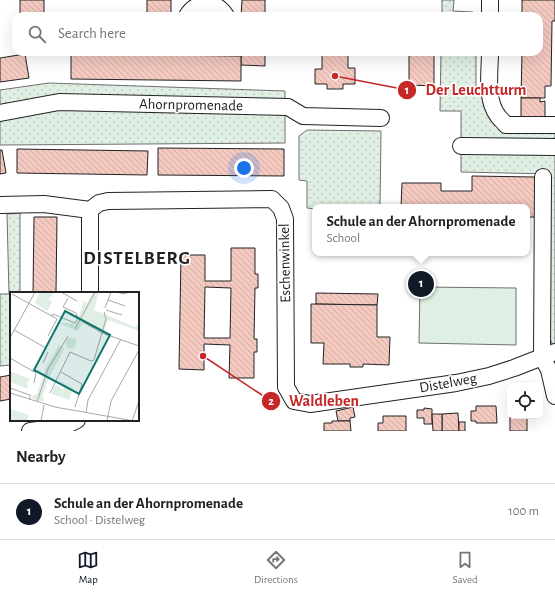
<!DOCTYPE html>
<html lang="en">
<head>
<meta charset="utf-8">
<style>
  body { margin:0; font-family:"Alegreya Sans",sans-serif; background:#f6f6f6; color:#222 }
  .controls { position:absolute; right:12px; bottom:12px; display:grid; overflow:hidden; border-radius:8px; box-shadow:0 4px 16px #0002 }
  .controls button { width:36px; height:36px; display:grid; place-items:center; padding:0; border:0; border-bottom:1px solid #e0e0e0; background:#fff; color:#222; font:20px sans-serif }
  .you { position:absolute; left:244px; top:168px; width:14px; height:14px; margin:-10px; border:3px solid #fff; border-radius:50%; background:#1a73e8; box-shadow:0 0 0 6px #1a73e833 }
  .badge { display:grid; place-items:center; width:26px; height:26px; border-radius:50%; background:#111827; color:#fff; font-size:13px; font-weight:700 }
  .pin { position:absolute; translate:-50% -50%; border:2px solid #fff; box-shadow:0 1px 4px #0006 }
  .popup { position:absolute; left:312px; top:204px; width:218px; height:52px; box-sizing:border-box; display:grid; place-content:center; border-radius:8px; background:#fff; filter:drop-shadow(0 1px 3px #0005); font-size:13px; white-space:nowrap; color:#767676 }
  .popup b { font-size:15px; color:#222 }
  .popup::after { content:''; position:absolute; left:50%; top:100%; margin-left:-8px; border:8px solid transparent; border-top-color:#fff }
  .list { margin:0; padding:0; list-style:none }
  h2 { display:flex; justify-content:space-between; align-items:center; height:52px; margin:0; padding:0 16px; font-size:17px }
  h2 small { font-size:13px; font-weight:400; color:#767676 }
  .list li { display:grid; grid-template-columns:26px 1fr auto; gap:12px; align-items:center; box-sizing:border-box; height:56px; padding:0 16px; border-top:1px solid #e0e0e0 }
  .list b { display:block; font-size:15px; white-space:nowrap }
  .list p { margin:0; font-size:13px; white-space:nowrap; color:#767676 }
  .list em { font-size:13px; font-style:normal; color:#767676 }
  .icon { flex:none; width:22px; height:22px; fill:none; stroke:currentColor; stroke-width:2; stroke-linecap:round; stroke-linejoin:round }
  .map { position:relative; flex:none; width:555px; height:431px; overflow:hidden }
  .search { position:absolute; background:#fff; box-shadow:0 4px 16px #0002; left:12px; right:12px; top:12px; height:44px; display:flex; align-items:center; gap:10px; box-sizing:border-box; padding:0 14px; border-radius:12px; color:#767676; font-size:15px }
  .sheet { height:108px; background:#fff }
  nav { display:flex; justify-content:space-around; align-items:center; box-sizing:border-box; height:56px; border-top:1px solid #e0e0e0; background:#fff; font-size:11px; color:#767676 }
  nav a { display:grid; justify-items:center; gap:2px }
  nav .on { color:#111827 }
  .map>svg:first-child { display:block }
</style>
</head>
<body>
<div class="map">
<svg width="555" height="431" viewBox="0 0 555 431">
  <defs>
    <pattern id="grass-dots" width="8" height="8" patternUnits="userSpaceOnUse"><rect width="8" height="8" fill="#e0efe3"/><path d="M2 2h.1M6 6h.1" fill="none" stroke="#c0cdc2" stroke-width="1.8" stroke-linecap="round"/></pattern>
    <pattern id="building-back-hatch" width="6" height="6" patternUnits="userSpaceOnUse"><rect width="6" height="6" fill="#f3c9c0"/><path d="M-1 5l2 2M0 0l6 6M5-1l2 2" fill="none" stroke="#d0aca5"/></pattern>
  </defs>
  <rect width="100%" height="100%" fill="#fff"/>
  <g fill="url(#grass-dots)" stroke="#6f6f6f">
    <polygon points="442,0 454,0 453,11 473,12 473,16 442,16"/>
    <polygon points="441,52 476,52 476,89 486,94 497,126 555,130 555,350 548,334 551,174 461,172 461,111 440,111"/>
    <polygon points="49,83 285,91 285,143 0,145 0,90"/>
    <polygon points="307,130 381,131 380,207 315,207 315,209 307,208 307,181 299,180 299,136"/>
    <polygon points="20,213 20,293 11,293 11,365 0,366 0,294 9,294 7,214"/>
  </g>
  <polygon fill="#e0efe3" stroke="#6f6f6f" points="420,287 516,288 516,345 419,343"/>
  <g fill="url(#building-back-hatch)" stroke="#222" fill-rule="evenodd">
    <rect x="20" y="0" width="24" height="16"/>
    <rect x="147" y="0" width="24" height="16"/>
    <polygon points="242,0 265,0 265,16 241,16"/>
    <polygon points="522,0 555,0 555,21 552,21 551,86 545,86 545,98 521,98 522,52 539,52 539,16 522,16"/>
    <polygon points="241,52 265,52 265,66 241,65"/>
    <polygon points="409,52 434,52 434,86 409,85"/>
    <polygon points="25,54 29,78 0,82 0,58"/>
    <polygon points="71,54 241,56 241,81 71,79"/>
    <polygon points="322,55 348,55 348,68 355,68 355,84 343,84 343,89 327,89 327,84 315,84 315,69 322,69"/>
    <polygon points="521,98 540,98 540,102 545,101 545,120 521,120"/>
    <polygon points="158,148 284,149 284,176 158,175"/>
    <polygon points="17,149 148,151 147,175 17,173"/>
    <polygon points="0,150 2,150 6,173 0,174"/>
    <polygon points="472,176 535,177 535,217 527,217 527,207 401,207 402,183 441,183 441,191 472,191"/>
    <polygon points="34,217 57,217 56,293 33,293"/>
    <path d="M231,248H255V274H258V288H255L254,339H257V352H254V378H229L230,345L204,344V370L179,369L181,255H205V281H231ZM205,287L231,288L230,338H204Z"/>
    <polygon points="316,293 378,294 377,305 316,304"/>
    <polygon points="311,304 377,305 377,337 390,337 389,365 363,364 363,367 350,367 350,364 323,364 324,343 311,343"/>
    <polygon points="11,375 11,399 0,401 0,377"/>
    <polygon points="476,406 496,406 497,423 476,423 476,421 471,421 471,411 476,411"/>
    <polygon points="353,407 355,417 350,418 350,421 338,421 336,411"/>
    <polygon points="424,408 432,409 432,424 424,424 424,418 417,418 417,410 424,410"/>
    <polygon points="458,413 459,431 442,431 442,414"/>
    <polygon points="432,414 442,414 442,431 433,431"/>
    <polygon points="383,416 406,416 406,431 378,431 378,423 383,423"/>
    <rect x="510" y="417" width="17" height="14"/>
    <polygon points="332,421 350,421 351,431 324,431 324,423 332,423"/>
    <rect x="459" y="422" width="6" height="9"/>
  </g>
  <g fill="none" stroke-linecap="round" stroke-linejoin="round">
    <g stroke="#222" stroke-width="18">
      <g id="minor">
        <path d="M187,16C196,0 216,0 226,16"/>
        <polyline points="490,16 490,0"/>
        <path d="M490,52C490,72 485,99 498,116C500,119 504,122 506,125H555"/>
        <polyline points="0,113 59,102 288,107 303,116 381,118"/>
        <polyline points="461,146 555,147"/>
        <polyline points="543,177 542,357 549,370 555,396"/>
        <polyline points="0,205 44,204 90,210 99,203 108,201 272,199 281,208 285,219 286,387 294,401 310,404 456,383 489,376 514,368 555,352"/>
        <polyline points="90,293 90,210"/>
        <polyline points="30,431 63,427 77,420"/>
      </g>
    </g>
    <use href="#minor" stroke="#fff" stroke-width="16"/>
  </g>
  <g text-anchor="middle" dominant-baseline="central" stroke-width="3" stroke-linejoin="round" paint-order="stroke">
    <g font-size="15" fill="#222" stroke="#fff">
      <text transform="translate(191 105) rotate(1)">Ahornpromenade</text>
      <text transform="translate(285 263) rotate(-91)">Eschenwinkel</text>
      <text transform="translate(448 383) rotate(-10)">Distelweg</text>
    </g>
    <g font-size="19" font-weight="bold" letter-spacing="1" fill="#222" stroke="#fff">
      <text x="137" y="258">DISTELBERG</text>
    </g>
  </g>
  <g transform="translate(10 292)">
    <rect width="129" height="129" fill="#fff"/>
    <path d="M30,0H44L39,7L42,10L37,19L25,11ZM83,0H89L84,18L125,35L129,31V39L98,28L94,39L73,30L68,39L46,30L66,32L73,12L71,8L77,11ZM55.5 51a5.5 5.5 0 1 1 11 0a5.5 5.5 0 1 1-11 0ZM49,53L55,56L39,86L33,102L34,110L23,107L22,104L27,102L35,77ZM0,79L20,87L17,91L18,97L0,90ZM47,88L63,96L59,108L42,102L45,93L53,97L55,94Z" fill="#e0efe3"/>
    <path d="M0,117L19,123L17,129H0Z" fill="#e0efe3"/>
    <path fill="none" stroke="#a7a7a7" stroke-width="1" d="M51,0L67,9M106,0L114,2L119,0M2,2L47,27L38,44M98,8L115,14M95,16L101,0M96,18L112,23M42,24L43,22L65,31L68,26L66,21L53,15L58,6M73,30L92,41L129,54M65,37L85,0M4,38L36,56M0,46L25,0M0,66L26,81L24,91M33,71L38,60M51,80L72,92L65,115M0,96L20,103V108M0,101L45,115L124,129M40,101L60,60L81,69L84,68L96,27L94,20M27,110L38,77L58,44M76,121L78,108L111,47M31,129L34,113M97,129L101,109L129,58M122,129L129,109"/>
    <path fill="#0f766e" fill-opacity="0.15" stroke="#0f766e" stroke-width="2" d="M55,19L100,43L69,102L24,78Z"/>
    <rect width="129" height="129" fill="none" stroke="#222" stroke-width="2"/>
  </g>
  <path fill="none" stroke="#c62828" stroke-width="1.5" d="M335 76L407 90M203 356L271 401"/>
  <g fill="#c62828" stroke="#fff" stroke-width="1.5">
    <circle cx="335" cy="76" r="4"/>
    <circle cx="203" cy="356" r="4"/>
    <circle cx="407" cy="90" r="10"/>
    <circle cx="271" cy="401" r="10"/>
  </g>
  <g font-size="12" text-anchor="middle" font-weight="bold" fill="#fff">
    <text x="407" y="94">1</text>
    <text x="271" y="405">2</text>
  </g>
  <g font-size="16" text-anchor="middle" font-weight="bold" fill="#c62828" stroke="#fff" stroke-width="3" stroke-linejoin="round" paint-order="stroke">
    <text x="476" y="95">Der Leuchtturm</text>
    <text x="324" y="406">Waldleben</text>
  </g>
</svg>
<div class="controls">
<button><svg class="icon" aria-label="locate" viewBox="0 0 24 24"><circle cx="12" cy="12" r="6"/><path d="M12 2v4M12 18v4M2 12h4M18 12h4"/></svg></button>
</div>
<div class="you"></div>
<div class="pin badge" style="left:421px;top:284px">1</div>
<div class="popup"><b>Schule an der Ahornpromenade</b>School</div>
<div class="search"><svg class="icon" aria-label="search" viewBox="0 0 24 24"><circle cx="10" cy="10" r="6"/><path d="M15 15l6 6"/></svg>Search here</div>
</div>
<section class="sheet">
<h2>Nearby<small></small></h2>
<ul class="list">
<li><span class="badge">1</span><div><b>Schule an der Ahornpromenade</b><p>School · Distelweg</p></div><em>100 m</em></li>
</ul>
</section>
<nav>
<a class="on"><svg class="icon" aria-label="map" viewBox="0 0 24 24"><path d="M3 6l6-2 6 2 6-2v14l-6 2-6-2-6 2zM9 4v14M15 6v14"/></svg>Map</a>
<a><svg class="icon" aria-label="directions" viewBox="0 0 24 24"><path d="M12 3l9 9-9 9-9-9zM9 14v-3h6M13 9l2 2-2 2"/></svg>Directions</a>
<a><svg class="icon" aria-label="saved" viewBox="0 0 24 24"><path d="M7 4h10v16l-5-4-5 4z"/></svg>Saved</a>
</nav>
</body>
</html>
